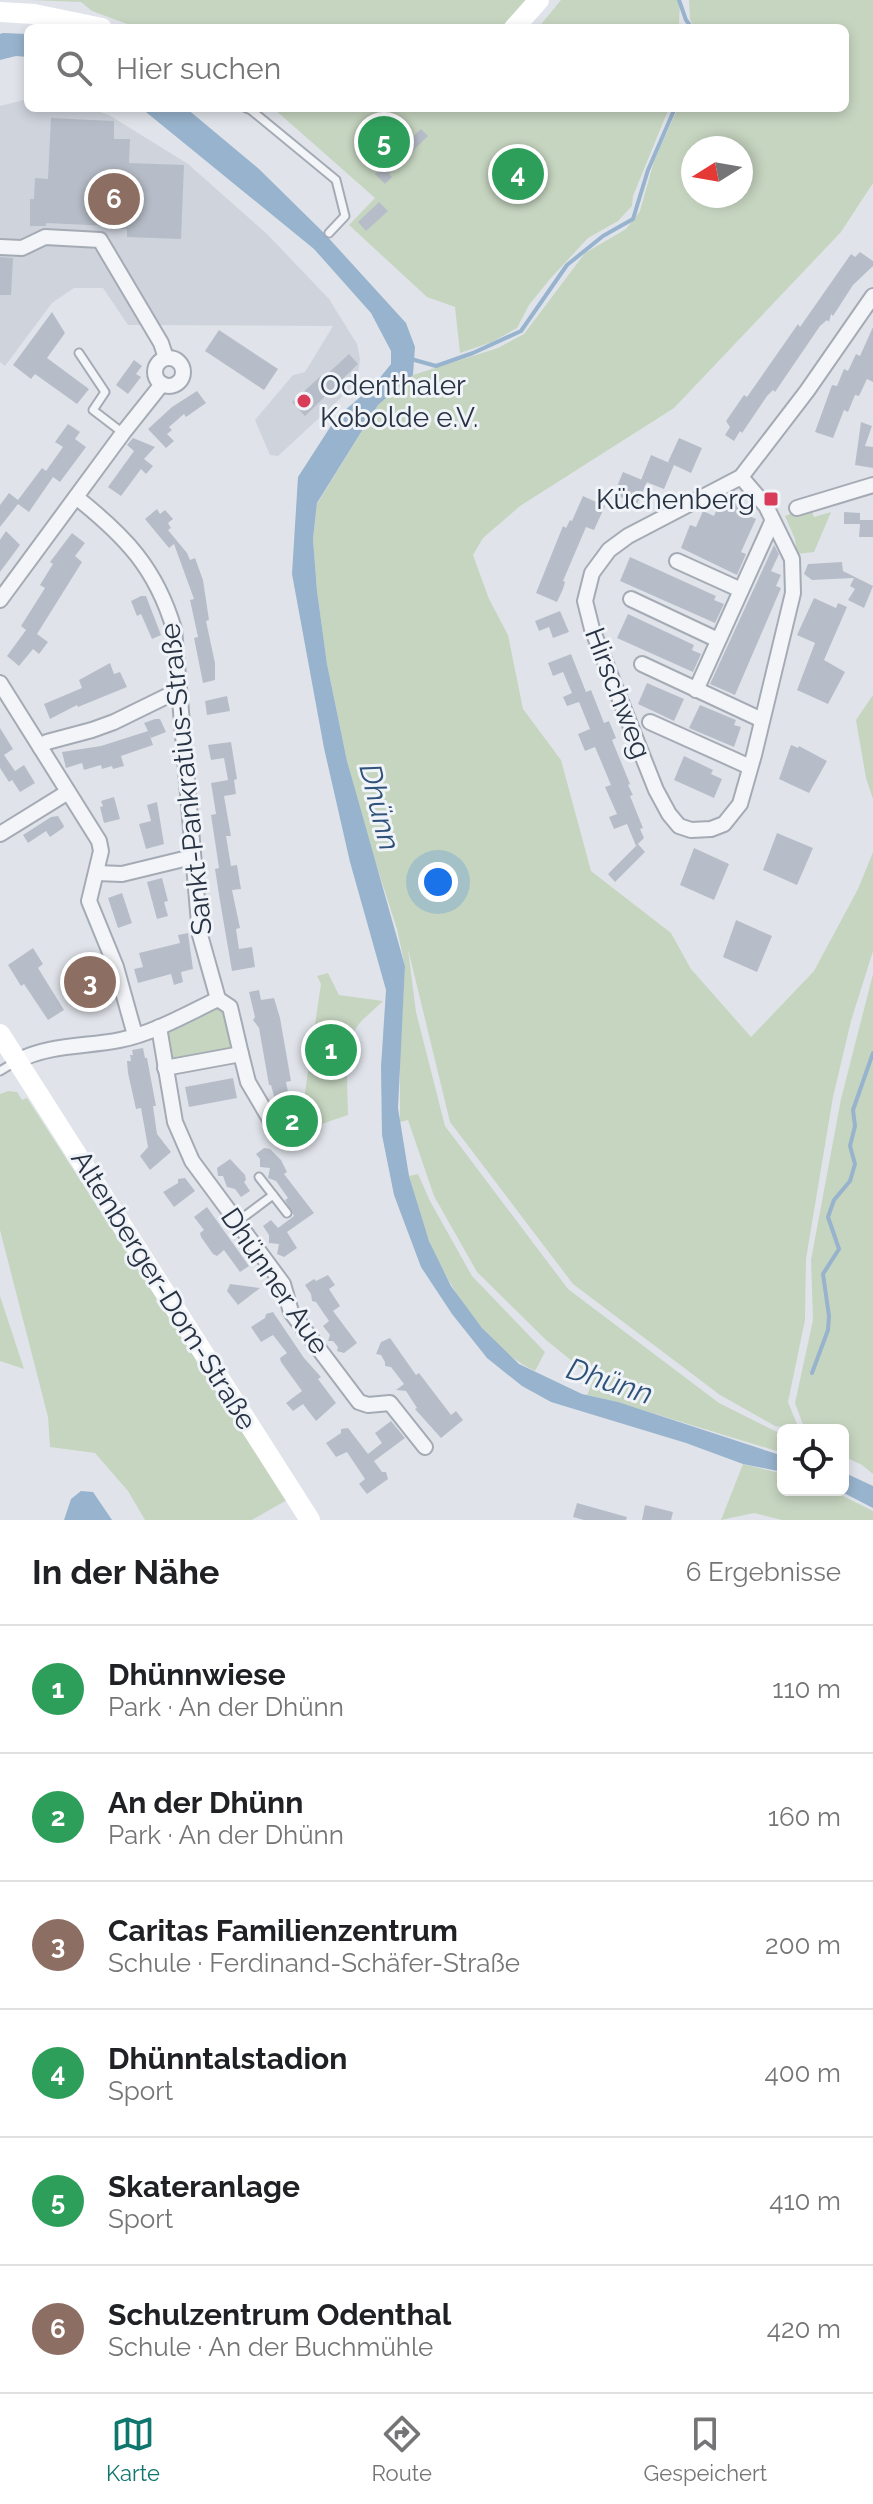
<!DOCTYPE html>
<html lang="de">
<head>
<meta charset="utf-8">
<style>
  body { margin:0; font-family:Raleway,sans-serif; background:#f2f2f2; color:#202124 }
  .controls { position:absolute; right:24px; bottom:24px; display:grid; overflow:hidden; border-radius:12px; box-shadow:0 4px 12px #0003 }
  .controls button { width:72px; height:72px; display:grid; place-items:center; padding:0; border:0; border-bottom:2px solid #e0e0e0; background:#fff; color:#202124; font:40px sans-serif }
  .compass { position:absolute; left:681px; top:136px; width:72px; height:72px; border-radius:50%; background:#fff; box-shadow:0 4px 12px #0003; rotate:259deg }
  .you { position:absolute; left:438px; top:882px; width:28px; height:28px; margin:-20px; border:6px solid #fff; border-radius:50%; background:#1a73e8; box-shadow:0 0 0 12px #1a73e833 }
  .badge { display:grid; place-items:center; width:52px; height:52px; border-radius:50%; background:#0f766e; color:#fff; font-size:26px; font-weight:700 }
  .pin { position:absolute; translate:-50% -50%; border:4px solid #fff; box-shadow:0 2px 8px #0006 }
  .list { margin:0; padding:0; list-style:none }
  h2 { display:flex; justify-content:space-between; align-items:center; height:104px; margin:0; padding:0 32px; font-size:34px }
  h2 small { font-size:26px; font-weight:400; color:#757577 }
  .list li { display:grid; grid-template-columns:52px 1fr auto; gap:24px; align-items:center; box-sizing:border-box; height:128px; padding:0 32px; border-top:2px solid #e0e0e0 }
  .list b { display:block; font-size:30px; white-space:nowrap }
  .list p { margin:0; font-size:26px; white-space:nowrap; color:#757577 }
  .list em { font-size:26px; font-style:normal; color:#757577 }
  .icon { flex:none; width:44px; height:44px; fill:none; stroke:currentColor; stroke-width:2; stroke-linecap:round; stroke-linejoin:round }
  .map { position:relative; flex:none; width:873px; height:1520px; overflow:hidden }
  .search { position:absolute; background:#fff; box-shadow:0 4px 12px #0003; left:24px; right:24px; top:24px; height:88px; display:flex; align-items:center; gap:20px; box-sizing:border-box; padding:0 28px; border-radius:12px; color:#757577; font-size:30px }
  .sheet { height:872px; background:#fff }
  nav { display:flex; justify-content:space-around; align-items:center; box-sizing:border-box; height:112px; border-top:2px solid #e0e0e0; background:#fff; font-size:22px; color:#757577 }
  nav a { display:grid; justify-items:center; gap:4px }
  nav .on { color:#0f766e }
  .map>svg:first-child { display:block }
</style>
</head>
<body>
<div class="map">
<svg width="873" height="1520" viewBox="0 0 873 1520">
  <rect width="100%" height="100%" fill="#e0e4ea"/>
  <polygon fill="#ced3dc" points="28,99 28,108 87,108 109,115 188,164 268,235 329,299 357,344 360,359 357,383 278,456 270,455 255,420 293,375 305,372 333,326 128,325 103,288 74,288 52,303 5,366 0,362 0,106"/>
  <g fill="#c6d5c0" fill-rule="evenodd">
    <polygon points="29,0 526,0 518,13 499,28 138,28 92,11 81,2"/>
    <polygon points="561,0 680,0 679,24 682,28 538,28"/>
    <path d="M689,0H873V183L841,232L674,408L520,506L483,538L473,555L489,599L508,635L523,709L561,760L591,871L671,933L691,969L751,1037L814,971L858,889L873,852V951L851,1021L833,1097L806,1259L805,1320L788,1402L799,1429L775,1426L720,1395L573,1284L450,1122L408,949L416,1012L445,1126L568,1289L719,1403L783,1435V1453L613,1401L587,1395L594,1379L546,1340L477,1272L434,1196L408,1120L400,1122V1051L405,966L397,929L365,830L347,761L327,664L317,591L313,539L317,504L378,405L413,375L498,348L524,334L585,253L626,229L640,211L654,161L678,108H845V28H694L690,19ZM693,148H741V196H693Z"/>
    <polygon points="273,108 669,108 633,196 632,206 618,221 588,238 550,279 529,305 517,328 492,342 460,353 455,307 427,297 349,225 375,198"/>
    <polygon points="807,508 811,509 814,517 831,512 814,552 797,554 795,539 785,516"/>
    <polygon points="873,695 873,799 866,778 856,720"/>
    <path d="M328,973L339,995L383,1001C374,1010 363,1018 356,1028C343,1048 348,1091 348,1115L310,1128L307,1123L289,1134L279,1119L282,1115L293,1113L292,1107L307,1104L305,1092L321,984L317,976Z"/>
    <polygon points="873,974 873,1474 862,1465 843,1456 843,1430 805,1430 795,1403 813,1320 811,1260 841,1099"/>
    <polygon points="215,1007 224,1008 233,1048 229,1051 172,1060 167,1031"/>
    <polygon points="8,1091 17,1092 22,1100 27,1098 287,1500 252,1520 145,1520 128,1491 95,1453 50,1447 48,1417 0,1230 0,1094"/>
    <path d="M418,1174L430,1201L472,1276L545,1352L535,1371C490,1351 449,1288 430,1243C421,1222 416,1198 409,1176Z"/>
    <polygon points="0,1296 24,1369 0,1361"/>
    <polygon points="743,1464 783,1474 783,1490 831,1490 873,1511 873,1520 782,1520 754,1513 721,1520"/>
  </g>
  <g fill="#98b3cd">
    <polygon points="3,33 28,34 28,57 16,56 0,60 0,34"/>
    <polygon points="141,108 186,108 259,169 324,233 406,323 415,347 413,375 378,405 317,503 313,539 317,591 327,664 347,761 405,966 398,1108 409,1176 429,1241 451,1286 482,1328 519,1364 582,1394 618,1402 783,1456 783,1472 743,1464 686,1443 551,1402 522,1386 487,1358 452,1314 421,1267 394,1195 382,1135 381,1067 386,990 350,862 324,748 292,574 298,477 336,418 374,385 391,364 391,351 371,313 314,249"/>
    <polygon points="843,1472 873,1486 873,1508 838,1490 843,1490"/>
    <polygon points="81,1491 93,1492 112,1520 64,1520 71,1499"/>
  </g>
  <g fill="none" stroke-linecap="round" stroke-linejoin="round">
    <g stroke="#98b3cd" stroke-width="4">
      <polyline points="679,0 686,20 692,28"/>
      <polyline points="411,359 436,366 473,353 521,331 567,265 603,236 633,219 648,170 675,108"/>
      <polyline points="812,1373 828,1330 829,1316 823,1274 839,1249 828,1217 834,1200 850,1181 855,1164 850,1146 855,1126 853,1110 873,1053"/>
    </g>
  </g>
  <g fill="#b7bdc8">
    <polygon points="51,118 114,121 114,139 130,139 129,163 184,165 181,239 127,237 127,229 111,229 111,226 46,223 46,226 30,226 30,199 34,199 35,178 48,179"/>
    <polygon points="421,129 428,136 389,174 392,177 385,184 375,174"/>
    <polygon points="379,202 388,211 366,231 358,222"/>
    <polygon points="860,252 873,261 873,266 853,285 833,316 831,314 829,322 827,320 820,326 775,392 773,390 767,396 742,433 740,431 734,441 725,435 730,427 726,421 744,395 747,397 798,324 800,327 851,254 855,257"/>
    <polygon points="0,257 13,258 11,295 0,295"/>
    <polygon points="52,312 65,333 47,358 89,389 77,404 35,374 31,379 13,365"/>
    <polygon points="873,327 873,382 867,379 859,396 855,395 848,412 844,410 833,438 815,432 832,385 837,386 844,369 848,371 856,354 860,356"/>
    <polygon points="219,330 278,369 264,390 205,351"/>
    <polygon points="349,354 358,364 305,416 292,402 321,376 323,378"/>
    <polygon points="134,360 142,366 136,374 141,377 128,394 116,385"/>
    <polygon points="197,391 206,403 186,417 184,414 169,427 172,430 167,434 174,441 166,448 148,429 172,407"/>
    <polygon points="861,422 872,426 865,446 873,447 873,468 855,465"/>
    <polygon points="68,424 80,432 75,439 86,447 60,482 53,477 29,512 18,504 0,527 0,505 9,493 18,500 42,468 46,471 63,447 55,442"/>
    <polygon points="133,438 155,447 144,459 153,466 146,474 141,469 121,496 108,487 134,451 127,445"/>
    <polygon points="679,438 702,448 691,473 674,465 664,489 641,480 651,455 672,464 668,462"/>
    <polygon points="623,472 647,482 637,504 614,494"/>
    <polygon points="583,496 605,506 594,530 586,527 563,581 565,582 563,589 557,602 536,593 563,526 566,528 570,520 572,521"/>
    <polygon points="728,500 752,511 749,516 756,519 741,552 746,554 737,575 681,548 690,525 696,527 703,511 714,516 719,504 726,506"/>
    <polygon points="157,509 160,514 165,510 173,519 168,523 171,528 168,530 187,553 190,560 195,558 203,580 209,620 206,621 215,663 215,680 203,683 194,638 198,637 190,600 194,599 174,544 169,548 145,519"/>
    <polygon points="844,512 860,513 860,520 873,520 873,537 859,537 860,524 844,524"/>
    <polygon points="6,531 20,545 0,572 0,540"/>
    <polygon points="72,533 85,543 75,556 82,562 37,634 48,642 39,654 33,649 19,666 7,656 26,630 21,626 45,588 40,585 53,564 50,562"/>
    <polygon points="774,545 779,554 771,571 781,575 776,586 781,588 735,695 710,684"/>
    <polygon points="630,557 716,596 714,600 724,604 715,623 620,581"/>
    <polygon points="842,562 843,571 873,586 864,608 848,600 855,589 850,586 854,578 812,580 804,574 808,564"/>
    <polygon points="141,596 146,596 161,635 152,639 141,614 137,616 131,601"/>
    <polygon points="814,598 836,608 838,603 847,607 824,660 845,672 828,704 797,690 815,643 797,635"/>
    <polygon points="560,611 569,632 553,638 549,627 539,631 535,621"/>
    <polygon points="628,614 694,645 692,650 701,654 693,672 617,638"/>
    <polygon points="571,654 586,692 591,690 604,723 609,721 616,738 612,740 630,784 628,785 633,795 630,796 643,828 640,829 644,838 636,846 627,824 614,829 609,817 617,814 605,787 611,785 595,747 585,751 578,734 590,729 579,702 567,706 563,697 572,693 563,672 553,676 548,663"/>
    <polygon points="110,663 114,674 120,672 127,687 78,707 77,705 50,719 44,704 82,688 79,680"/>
    <polygon points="647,683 684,699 674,721 638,704"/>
    <polygon points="227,696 230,711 207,715 205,701"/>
    <polygon points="700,705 736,720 734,725 741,727 734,747 689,728"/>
    <polygon points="155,719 160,719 166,732 151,738 149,733 153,745 121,756 124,766 113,769 112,766 102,769 101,765 84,770 82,763 66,768 62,752 101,746 148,731 144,723"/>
    <polygon points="0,728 13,749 4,755 15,771 24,765 35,783 20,792 12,780 9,782 0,768"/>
    <polygon points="231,742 237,779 234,780 236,794 224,796 231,836 226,836 231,866 237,865 241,889 232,890 240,928 236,929 239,949 252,947 255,967 232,971 220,901 215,869 219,868 211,815 216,814 211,783 228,780 224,758 211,760 208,745"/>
    <polygon points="791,745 798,748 799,746 827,761 809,793 779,779"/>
    <polygon points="684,756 713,770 711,774 722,779 714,798 674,780"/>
    <polygon points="114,797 120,819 104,823 100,807 103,806 101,801"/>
    <polygon points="157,802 164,844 146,849 139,824 151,821 147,805"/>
    <polygon points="58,816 64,826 63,828 50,837 46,831 28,843 23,835 51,817"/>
    <polygon points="777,833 813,848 797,885 763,870"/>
    <polygon points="638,844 645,852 615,882 608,874"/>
    <polygon points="694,848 729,864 714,900 680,885"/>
    <polygon points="162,878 168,901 164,902 168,916 157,919 147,882"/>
    <polygon points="122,893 132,923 118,928 108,898"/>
    <polygon points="736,920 772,936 757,972 723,957"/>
    <polygon points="188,933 193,969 181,972 183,982 174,985 171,974 138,983 134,969 143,967 139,953 180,943 178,935"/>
    <polygon points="33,948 43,964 38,968 64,1010 48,1020 24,984 21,986 8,965"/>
    <polygon points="259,990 261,1000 274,998 280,1018 291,1081 286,1082 292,1112 282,1114 279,1099 275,1100 271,1085 269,1085 259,1028 253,1020 255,1017 249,992"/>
    <polygon points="143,1048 145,1058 147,1058 156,1106 153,1106 157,1134 171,1152 150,1170 140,1156 148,1147 141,1108 136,1109 128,1073 127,1061 131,1061 130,1055 133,1055 132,1050"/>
    <polygon points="233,1078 237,1098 189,1107 185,1087"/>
    <polygon points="264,1148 270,1149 281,1160 287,1172 284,1174 314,1213 287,1232 297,1248 284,1257 277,1254 279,1244 269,1243 269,1235 263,1226 271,1220 278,1228 294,1216 285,1200 288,1198 276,1181 268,1178 270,1168 260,1167 260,1159 256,1154"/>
    <polygon points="230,1159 245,1175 246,1180 244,1182 250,1191 241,1197 235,1189 227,1187 223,1176 218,1176 217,1168"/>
    <polygon points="185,1178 195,1191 174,1207 163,1192 178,1183 178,1179"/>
    <polygon points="207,1207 249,1266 240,1272 224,1250 217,1256 213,1254 201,1237 200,1233 204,1230 194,1217"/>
    <polygon points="328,1275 335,1285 329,1289 340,1306 333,1311 357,1343 344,1353 337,1351 338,1347 333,1341 328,1341 330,1335 323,1326 329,1321 316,1302 312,1301 311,1294 305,1285 314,1279 316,1281"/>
    <polygon points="230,1284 260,1288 238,1305 227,1291"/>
    <polygon points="273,1312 304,1358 321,1377 318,1379 336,1403 316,1421 303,1404 293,1411 286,1403 302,1391 281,1362 280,1358 287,1353 273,1335 261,1342 251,1327 265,1318 266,1314"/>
    <polygon points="390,1338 416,1375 419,1373 451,1415 456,1411 463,1420 441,1438 415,1409 417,1408 406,1391 396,1390 404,1384 391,1367 385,1366 385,1362 381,1355 376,1354 381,1342"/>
    <polygon points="391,1421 405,1438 374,1461 382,1472 386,1472 388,1479 367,1494 359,1484 365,1479 347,1452 336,1457 326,1443 341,1433 341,1429 348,1428 368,1454 382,1443 375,1433"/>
    <polygon points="577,1503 627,1517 626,1520 584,1520 573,1517"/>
    <polygon points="645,1505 673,1512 671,1520 642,1520"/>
  </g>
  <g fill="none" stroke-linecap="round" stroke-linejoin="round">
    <g stroke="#a5abb5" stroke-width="11">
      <g id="service">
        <polyline points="246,108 251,110 336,180 345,216 329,233"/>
        <polyline points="79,353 105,392 93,410 123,433"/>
        <polyline points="0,1071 15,1062"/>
        <polyline points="259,1177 287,1213"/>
        <polyline points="237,1222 273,1195"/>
      </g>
    </g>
    <g stroke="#a5abb5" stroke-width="18">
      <g id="minor">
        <polyline points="0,247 22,248 45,237 100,240 161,343 166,358"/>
        <circle cx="169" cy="372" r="14"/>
        <polyline points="741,477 766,506 792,559 793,593 754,755 740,804 724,824 711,829 691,830 679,826 669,814 656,790 592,629 585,601 592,573 609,550 628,536 741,477 807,391 873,296"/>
        <path d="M76,497C125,536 156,568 174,629L200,935L218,999"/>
        <polyline points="797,508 873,485"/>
        <polyline points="677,561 741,590"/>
        <polyline points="631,599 718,640"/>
        <polyline points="0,600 123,433 162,384"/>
        <polyline points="642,664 762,720"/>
        <polyline points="0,683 99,841 101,851 89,901 116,967 135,1035"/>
        <polyline points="696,690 772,522"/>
        <polyline points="650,722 750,767"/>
        <polyline points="40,747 47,742 92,730 114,722 165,697 180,695"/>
        <polyline points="0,834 68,792"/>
        <polyline points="97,873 122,874 192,857"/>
        <polyline points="218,999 230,1007 241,1054"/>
        <polyline points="159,1027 175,1122 192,1161 283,1284 291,1312 359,1402 368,1405 390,1403 425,1447"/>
        <path d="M17,1061C50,1044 85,1047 120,1040C154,1033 187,1014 218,999"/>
        <polyline points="165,1068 241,1054 248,1082 271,1121"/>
      </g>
    </g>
    <use href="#service" stroke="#f3f5f8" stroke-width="7"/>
    <use href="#minor" stroke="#f3f5f8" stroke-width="14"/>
    <g stroke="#fff" stroke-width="20">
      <polyline points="0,12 34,14 102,28"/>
      <polyline points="514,28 539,0"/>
      <polyline points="0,1034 310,1520"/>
    </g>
  </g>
  <g fill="#d83c58" stroke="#f0f3f7" stroke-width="3">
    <circle cx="304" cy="401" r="8"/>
    <rect x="763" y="491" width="16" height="16" rx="4"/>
  </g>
  <g text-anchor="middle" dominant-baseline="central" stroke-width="6" stroke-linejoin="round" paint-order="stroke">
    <g font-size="28" fill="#273243" stroke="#f0f3f7" text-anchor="start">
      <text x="320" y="385">Odenthaler<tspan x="320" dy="32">Kobolde e.V.</tspan></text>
      <text x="755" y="499" text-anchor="end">Küchenberg</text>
    </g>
    <g font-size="28" fill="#273243" stroke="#f0f3f7">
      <text transform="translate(618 693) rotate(69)">Hirschweg</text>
      <text transform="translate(186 779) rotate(-96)">Sankt-Pankratius-Straße</text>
      <text transform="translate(275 1281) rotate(56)">Dhünner Aue</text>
      <text transform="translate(164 1290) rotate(58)">Altenberger-Dom-Straße</text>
    </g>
    <g font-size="30" font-style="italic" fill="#2e527a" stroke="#f0f3f7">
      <text transform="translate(380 807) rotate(76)">Dhünn</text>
      <text transform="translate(610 1381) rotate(18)">Dhünn</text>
    </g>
  </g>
</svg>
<div class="controls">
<button><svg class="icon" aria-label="locate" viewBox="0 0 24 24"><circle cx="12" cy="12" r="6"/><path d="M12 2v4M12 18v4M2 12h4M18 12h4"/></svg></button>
</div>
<svg class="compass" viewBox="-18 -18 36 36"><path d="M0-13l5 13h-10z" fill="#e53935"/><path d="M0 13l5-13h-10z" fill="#757577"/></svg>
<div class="you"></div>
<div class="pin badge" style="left:331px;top:1050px;background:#2e9e5b">1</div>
<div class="pin badge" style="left:292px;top:1121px;background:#2e9e5b">2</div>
<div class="pin badge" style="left:90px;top:982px;background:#8d6e63">3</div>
<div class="pin badge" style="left:518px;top:174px;background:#2e9e5b">4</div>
<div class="pin badge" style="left:384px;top:142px;background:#2e9e5b">5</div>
<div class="pin badge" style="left:114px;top:199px;background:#8d6e63">6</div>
<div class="search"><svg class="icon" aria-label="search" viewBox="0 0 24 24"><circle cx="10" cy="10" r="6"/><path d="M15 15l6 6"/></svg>Hier suchen</div>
</div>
<section class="sheet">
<h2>In der Nähe<small>6 Ergebnisse</small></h2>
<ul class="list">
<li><span class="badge" style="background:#2e9e5b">1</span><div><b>Dhünnwiese</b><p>Park · An der Dhünn</p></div><em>110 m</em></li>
<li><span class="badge" style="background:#2e9e5b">2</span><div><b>An der Dhünn</b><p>Park · An der Dhünn</p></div><em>160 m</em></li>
<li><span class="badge" style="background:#8d6e63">3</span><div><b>Caritas Familienzentrum</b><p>Schule · Ferdinand-Schäfer-Straße</p></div><em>200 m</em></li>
<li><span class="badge" style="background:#2e9e5b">4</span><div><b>Dhünntalstadion</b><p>Sport</p></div><em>400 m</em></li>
<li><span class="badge" style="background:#2e9e5b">5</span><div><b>Skateranlage</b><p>Sport</p></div><em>410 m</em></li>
<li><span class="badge" style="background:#8d6e63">6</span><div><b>Schulzentrum Odenthal</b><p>Schule · An der Buchmühle</p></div><em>420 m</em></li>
</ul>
</section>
<nav>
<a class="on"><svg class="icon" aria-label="map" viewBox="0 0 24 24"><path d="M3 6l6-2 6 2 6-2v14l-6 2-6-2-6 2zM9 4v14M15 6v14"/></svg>Karte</a>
<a><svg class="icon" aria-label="directions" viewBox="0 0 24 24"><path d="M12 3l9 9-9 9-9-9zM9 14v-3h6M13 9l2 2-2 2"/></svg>Route</a>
<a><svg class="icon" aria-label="saved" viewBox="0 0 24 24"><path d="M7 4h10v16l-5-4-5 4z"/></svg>Gespeichert</a>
</nav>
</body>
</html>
